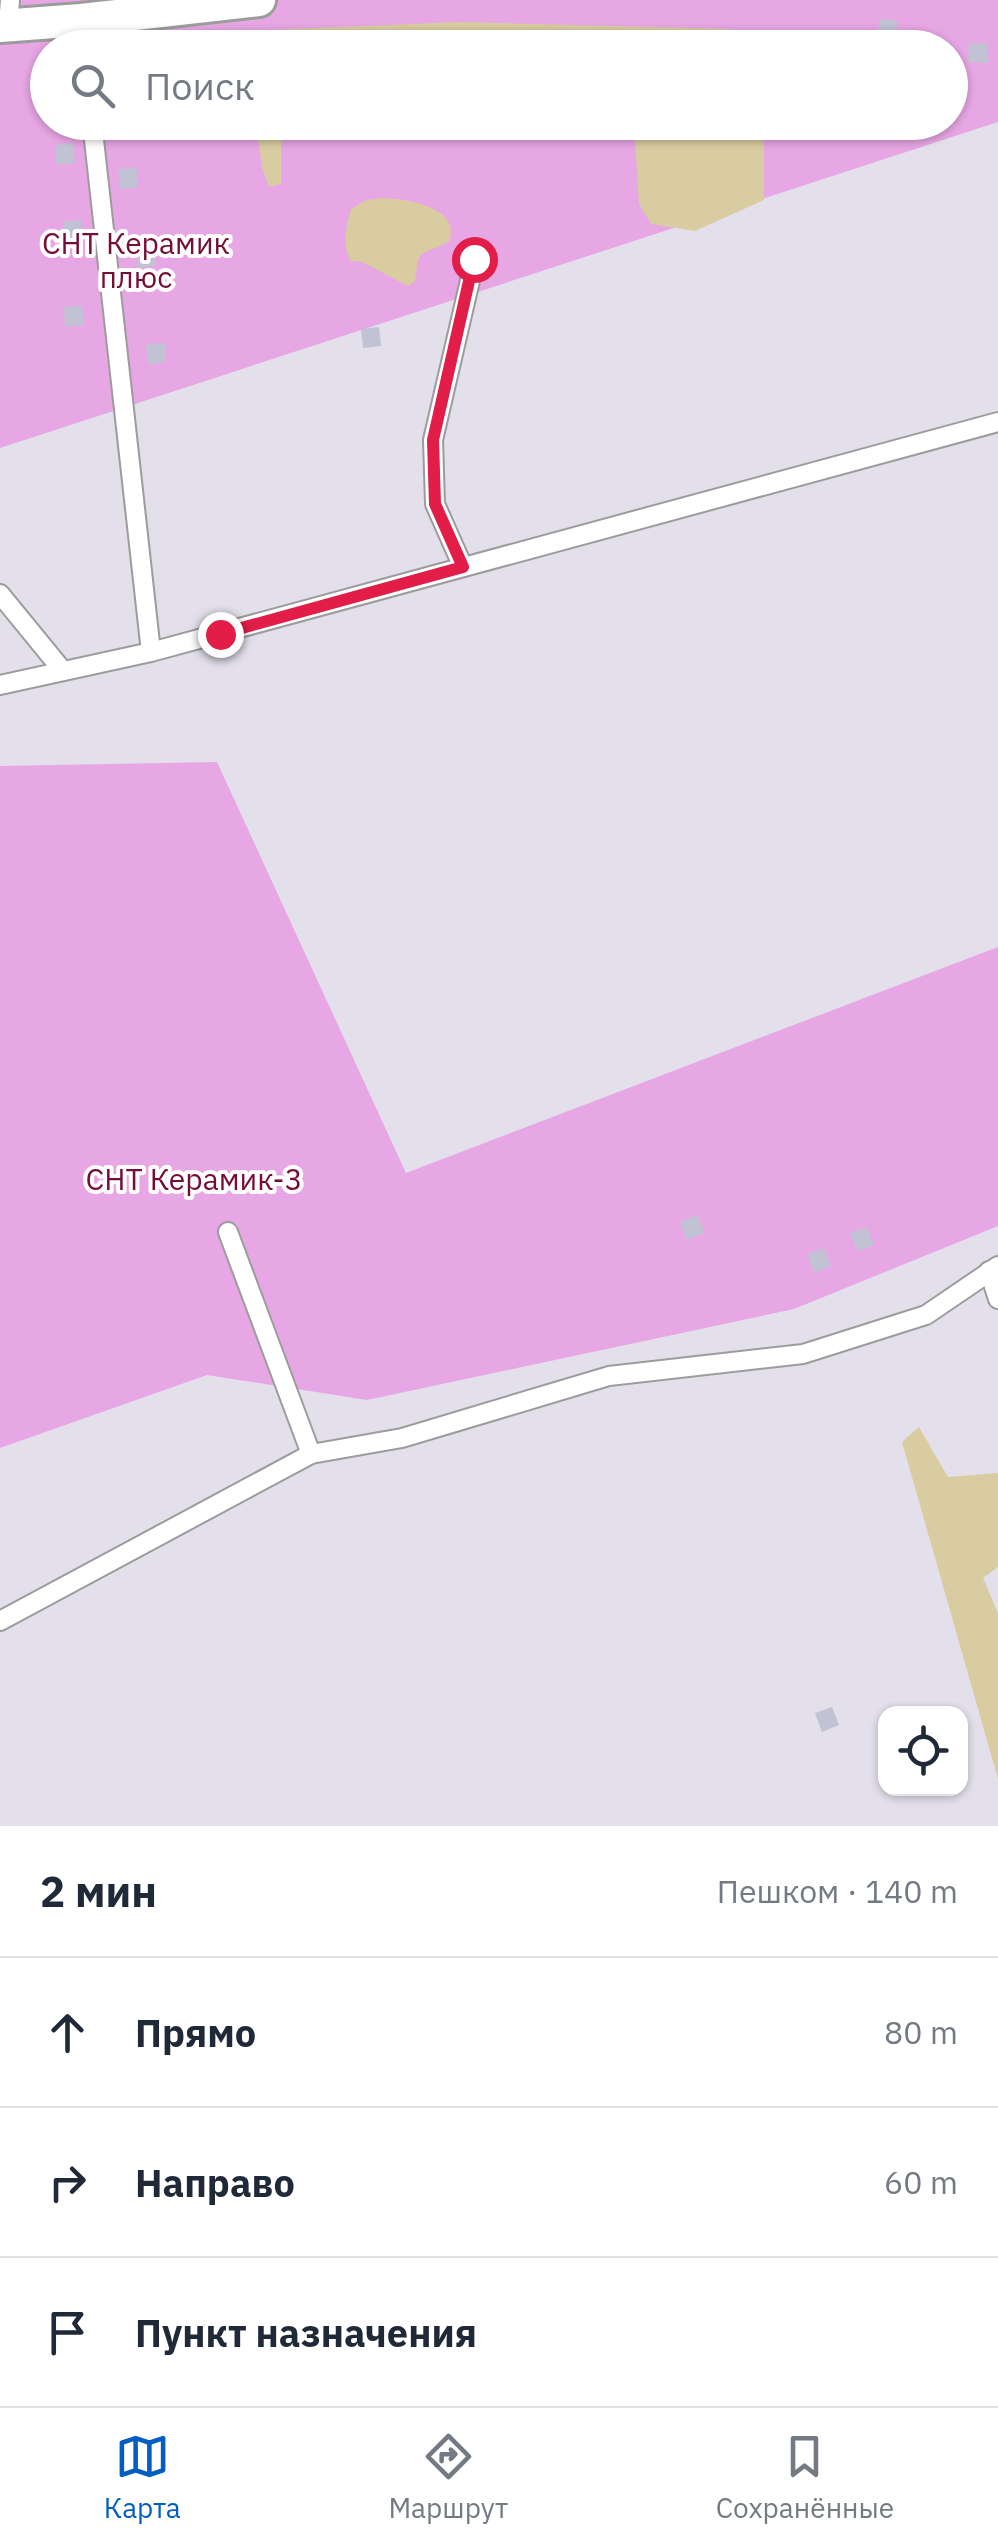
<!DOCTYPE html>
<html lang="ru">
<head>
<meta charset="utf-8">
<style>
  body { margin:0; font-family:"IBM Plex Sans",sans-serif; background:#f2f2f3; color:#1f2937 }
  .controls { position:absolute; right:30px; bottom:30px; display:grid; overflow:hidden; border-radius:20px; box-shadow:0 2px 8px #0004 }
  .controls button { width:90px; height:90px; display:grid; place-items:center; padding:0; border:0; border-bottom:2px solid #e0e1e3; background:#fff; color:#1f2937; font:50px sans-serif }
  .stop { position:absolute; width:30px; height:30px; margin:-22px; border:8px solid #e11d48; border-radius:50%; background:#fff }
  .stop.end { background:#e11d48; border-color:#fff; box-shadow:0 2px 10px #0008 }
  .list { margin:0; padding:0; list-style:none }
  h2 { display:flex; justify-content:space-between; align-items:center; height:130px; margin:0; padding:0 40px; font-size:42px }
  h2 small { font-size:32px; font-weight:400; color:#747a83 }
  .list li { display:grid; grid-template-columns:65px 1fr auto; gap:30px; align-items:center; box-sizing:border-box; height:150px; padding:0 40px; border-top:2px solid #e0e1e3 }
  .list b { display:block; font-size:38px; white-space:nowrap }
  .list em { font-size:32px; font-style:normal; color:#747a83 }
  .icon { flex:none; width:55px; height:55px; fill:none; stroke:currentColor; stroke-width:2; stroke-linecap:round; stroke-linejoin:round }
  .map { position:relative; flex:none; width:998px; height:1826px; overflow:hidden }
  .search { position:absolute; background:#fff; box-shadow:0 2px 8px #0004; left:30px; right:30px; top:30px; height:110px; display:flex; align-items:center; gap:25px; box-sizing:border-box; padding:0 35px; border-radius:55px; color:#747a83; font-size:38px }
  .sheet { height:580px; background:#fff }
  nav { display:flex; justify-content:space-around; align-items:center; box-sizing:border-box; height:140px; border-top:2px solid #e0e1e3; background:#fff; font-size:28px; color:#747a83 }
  nav a { display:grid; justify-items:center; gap:5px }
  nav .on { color:#045ec2 }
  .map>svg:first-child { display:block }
</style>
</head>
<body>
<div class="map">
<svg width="998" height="1826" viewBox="0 0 998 1826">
  <rect width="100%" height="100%" fill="#e3e0ec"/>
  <g fill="#e7a6e4" fill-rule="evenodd">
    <path d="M0,0H998V122L0,448ZM48,48H950V122H48Z"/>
    <polygon points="217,762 406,1173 998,947 998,1226 794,1309 367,1400 207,1375 0,1448 0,766"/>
  </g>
  <g fill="#dacca1">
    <polygon points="459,22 732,29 749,44 750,47 254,47 257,35 266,30"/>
    <polygon points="256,123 284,123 281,129 281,184 269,187 262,167"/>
    <polygon points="634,123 764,123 764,200 695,231 651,224 639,204"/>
    <path d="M385,198C409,200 461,207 449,241C419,259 420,243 415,281L408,286L360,261H350C342,243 346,227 351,209L366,200Z"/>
    <polygon points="919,1427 948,1477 998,1473 998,1567 983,1578 998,1613 998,1779 902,1442"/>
  </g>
  <g fill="#c1c2d3">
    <polygon points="879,19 897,20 896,40 878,39"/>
    <polygon points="969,43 987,43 987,63 968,62"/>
    <polygon points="73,143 75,163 56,165 55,145"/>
    <polygon points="137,168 138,188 120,189 118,169"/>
    <polygon points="81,220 83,240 64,241 63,222"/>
    <polygon points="154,247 156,266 138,268 136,248"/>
    <polygon points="82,306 84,325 65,327 64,307"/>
    <polygon points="379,327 381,346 363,348 361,329"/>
    <polygon points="165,343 166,362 148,364 146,344"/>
    <polygon points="697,1215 705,1233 687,1240 680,1222"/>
    <polygon points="867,1227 874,1245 857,1251 850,1233"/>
    <polygon points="824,1248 831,1266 814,1273 807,1254"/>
    <polygon points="832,1707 839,1725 822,1732 815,1713"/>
  </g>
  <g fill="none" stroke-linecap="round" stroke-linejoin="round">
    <g stroke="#9c9c9c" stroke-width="22">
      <g id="lane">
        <polyline points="81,20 84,48"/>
        <polyline points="8,25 10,0"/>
        <polyline points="92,122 151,652"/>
        <polyline points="463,567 435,504 433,440 475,259"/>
        <polyline points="0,594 63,671"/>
        <polyline points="0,685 151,652 998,422"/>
        <polyline points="228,1232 311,1454"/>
        <polyline points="989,1271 998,1299"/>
        <polyline points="0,1621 311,1454 402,1438 609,1376 803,1354 926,1315 998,1266"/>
      </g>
    </g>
    <g stroke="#9c9c9c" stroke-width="38">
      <polyline id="street" points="0,26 81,20 259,0"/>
    </g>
    <use href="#lane" stroke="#fff" stroke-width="18"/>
    <use href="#street" stroke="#fff" stroke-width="32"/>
  </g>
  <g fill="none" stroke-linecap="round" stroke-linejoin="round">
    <polyline stroke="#e11d48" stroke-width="12" points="220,634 463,567 435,504 433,440 474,259"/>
  </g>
  <g text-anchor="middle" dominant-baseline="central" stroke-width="8" stroke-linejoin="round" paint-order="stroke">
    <g font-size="30" fill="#750d35" stroke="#fff">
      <text x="136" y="242">СНТ Керамик<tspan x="136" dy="34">плюс</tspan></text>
      <text x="194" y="1178">СНТ Керамик-3</text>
    </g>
  </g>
</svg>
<div class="controls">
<button><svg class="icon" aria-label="locate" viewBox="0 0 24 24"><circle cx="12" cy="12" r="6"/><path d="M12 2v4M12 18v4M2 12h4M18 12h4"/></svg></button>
</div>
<div class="stop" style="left:474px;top:259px"></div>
<div class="stop end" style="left:220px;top:634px"></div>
<div class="search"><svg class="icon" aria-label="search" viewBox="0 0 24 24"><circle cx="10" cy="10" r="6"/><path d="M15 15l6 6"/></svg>Поиск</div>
</div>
<section class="sheet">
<h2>2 мин<small>Пешком · 140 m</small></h2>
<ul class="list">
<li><svg class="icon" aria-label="ahead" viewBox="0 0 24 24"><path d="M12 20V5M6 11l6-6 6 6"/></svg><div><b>Прямо</b></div><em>80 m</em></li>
<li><svg class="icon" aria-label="right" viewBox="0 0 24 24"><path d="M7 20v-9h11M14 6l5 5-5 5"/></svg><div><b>Направо</b></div><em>60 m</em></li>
<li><svg class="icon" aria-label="arrive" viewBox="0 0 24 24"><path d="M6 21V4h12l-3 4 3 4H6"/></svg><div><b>Пункт назначения</b></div></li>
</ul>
</section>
<nav>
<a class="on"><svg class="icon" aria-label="map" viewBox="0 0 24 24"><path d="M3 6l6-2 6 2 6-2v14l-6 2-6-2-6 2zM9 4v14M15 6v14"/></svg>Карта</a>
<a><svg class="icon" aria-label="directions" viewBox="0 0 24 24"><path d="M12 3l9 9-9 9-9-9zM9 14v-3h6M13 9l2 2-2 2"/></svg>Маршрут</a>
<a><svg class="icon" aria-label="saved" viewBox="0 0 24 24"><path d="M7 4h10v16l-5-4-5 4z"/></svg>Сохранённые</a>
</nav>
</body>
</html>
